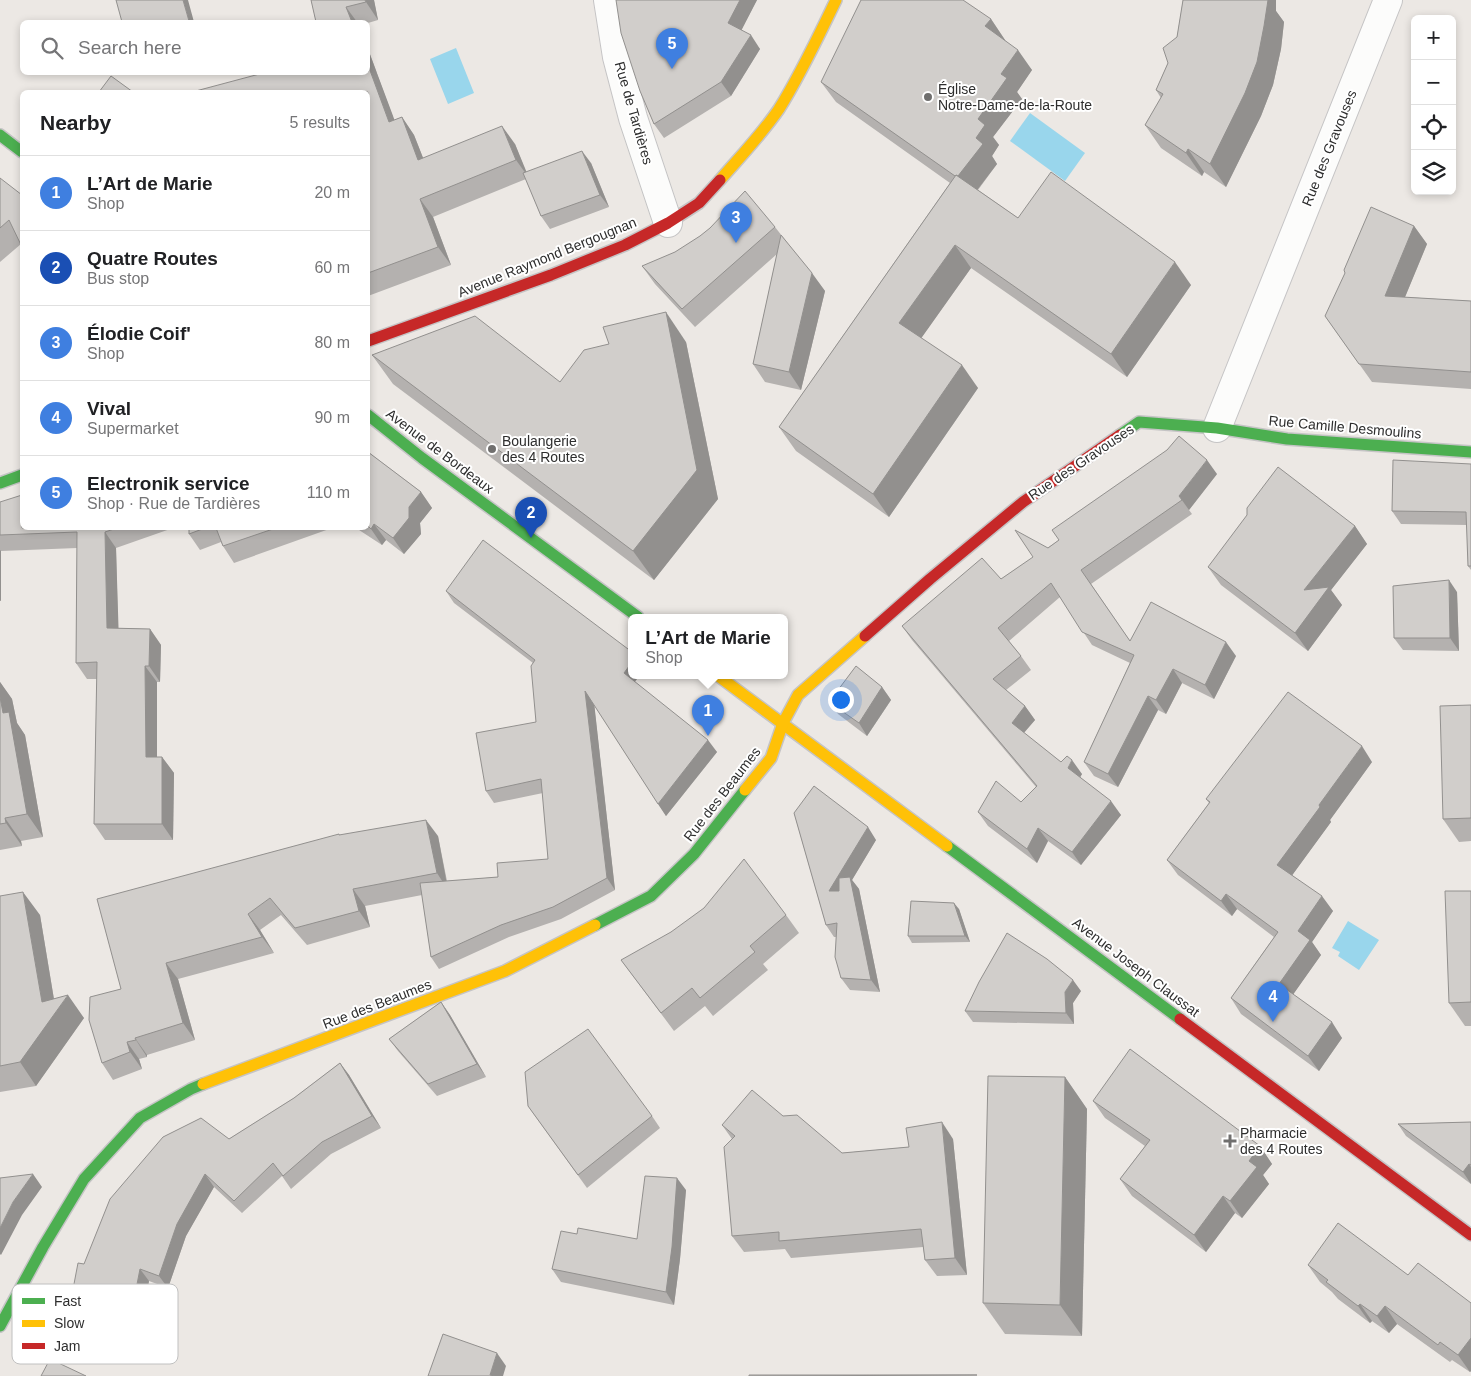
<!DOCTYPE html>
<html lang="en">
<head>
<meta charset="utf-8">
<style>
  body { margin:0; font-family:Helvetica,sans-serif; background:#f2f2f2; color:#202124 }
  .controls { position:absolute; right:15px; top:15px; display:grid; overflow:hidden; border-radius:8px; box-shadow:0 2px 8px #0003 }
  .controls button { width:45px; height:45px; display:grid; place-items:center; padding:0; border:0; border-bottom:1px solid #e0e0e0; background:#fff; color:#202124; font:25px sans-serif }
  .you { position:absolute; left:840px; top:699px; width:18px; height:18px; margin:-12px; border:4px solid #fff; border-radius:50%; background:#1a73e8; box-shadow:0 0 0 8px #1a73e833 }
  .badge { display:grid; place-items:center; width:32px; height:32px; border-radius:50%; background:#706f6e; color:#fff; font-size:16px; font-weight:700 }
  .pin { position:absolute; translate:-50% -41px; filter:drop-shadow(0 1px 2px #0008) }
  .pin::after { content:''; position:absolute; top:26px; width:18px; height:15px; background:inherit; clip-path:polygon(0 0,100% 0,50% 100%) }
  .popup { position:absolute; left:628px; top:614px; width:160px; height:65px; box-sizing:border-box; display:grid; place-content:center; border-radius:8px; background:#fff; filter:drop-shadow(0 1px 4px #0005); font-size:16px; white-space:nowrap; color:#757577 }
  .popup b { font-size:19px; color:#202124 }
  .popup::after { content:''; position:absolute; left:50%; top:100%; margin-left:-10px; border:10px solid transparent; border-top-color:#fff }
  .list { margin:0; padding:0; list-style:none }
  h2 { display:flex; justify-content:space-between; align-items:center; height:65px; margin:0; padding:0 20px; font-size:21px }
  h2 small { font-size:16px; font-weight:400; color:#757577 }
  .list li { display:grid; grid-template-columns:32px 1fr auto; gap:15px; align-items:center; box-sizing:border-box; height:75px; padding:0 20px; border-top:1px solid #e0e0e0 }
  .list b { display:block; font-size:19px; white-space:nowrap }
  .list p { margin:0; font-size:16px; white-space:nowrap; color:#757577 }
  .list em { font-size:16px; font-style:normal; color:#757577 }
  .icon { flex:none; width:28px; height:28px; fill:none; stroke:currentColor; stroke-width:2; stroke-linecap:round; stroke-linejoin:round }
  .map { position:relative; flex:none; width:1471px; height:1376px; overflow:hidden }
  .search { position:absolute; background:#fff; box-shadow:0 2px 8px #0003; left:20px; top:20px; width:350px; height:55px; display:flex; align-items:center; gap:12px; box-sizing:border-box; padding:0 18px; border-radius:8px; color:#757577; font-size:19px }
  .panel { position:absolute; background:#fff; box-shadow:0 2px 8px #0003; left:20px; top:90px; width:350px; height:440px; border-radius:8px }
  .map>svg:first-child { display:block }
</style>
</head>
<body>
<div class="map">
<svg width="1471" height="1376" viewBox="0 0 1471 1376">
  <rect width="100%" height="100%" fill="#ece8e4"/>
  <g fill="#99d6ec">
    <polygon points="456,48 474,93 448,104 430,59"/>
    <polygon points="1030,113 1085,153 1065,181 1010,141"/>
    <polygon points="1348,921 1379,940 1359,970 1338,956 1340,952 1332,948"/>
  </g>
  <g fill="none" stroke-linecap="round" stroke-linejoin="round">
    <g stroke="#c5c4c5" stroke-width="30">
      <g id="street">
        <polyline points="608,0 617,57 633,118 668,223"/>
        <polyline points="1217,428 1388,0"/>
      </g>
    </g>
    <g stroke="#c5c4c5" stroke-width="14">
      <g id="fast">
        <polyline points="0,135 22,152"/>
        <polyline points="368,415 422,458 638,617"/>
        <polyline points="1120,435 1139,422 1217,428 1287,439 1471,452"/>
        <polyline points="0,483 22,475"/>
        <polyline points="947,846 1180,1019"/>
        <polyline points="595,925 651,896 694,854 745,790"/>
        <polyline points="0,1326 43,1247 84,1179 140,1118 191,1089 203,1084"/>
      </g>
    </g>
    <g stroke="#c5c4c5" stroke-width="14">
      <g id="slow">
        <path d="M720,180C740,157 762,134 779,109C801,74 818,37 836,0"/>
        <polyline points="717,675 947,846"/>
        <polyline points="745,790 771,758 783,723 798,695 865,636"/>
        <polyline points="203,1084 505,971 595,925"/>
      </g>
    </g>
    <g stroke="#c5c4c5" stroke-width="14">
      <g id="jam">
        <polyline points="368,341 551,275 625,245 668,223 699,203 720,180"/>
        <polyline points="865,636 930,579 1023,502 1120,435"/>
        <polyline points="1180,1019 1471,1235"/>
      </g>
    </g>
    <use href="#street" stroke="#fcfcfb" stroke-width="28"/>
    <use href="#fast" stroke="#4caf50" stroke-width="11"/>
    <use href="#slow" stroke="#ffc107" stroke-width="11"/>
    <use href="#jam" stroke="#c62828" stroke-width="11"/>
  </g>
  <g fill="#b4b1af">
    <polygon points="311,0 374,0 378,20 368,23 316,22"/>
    <polygon points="616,0 757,0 741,30 760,49 731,96 664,138 654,124"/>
    <polygon points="1183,0 1276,0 1276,11 1284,22 1281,49 1273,85 1261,116 1226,187 1204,172 1202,176 1161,148 1145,125 1161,98 1156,90 1168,63 1177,37"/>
    <polygon points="991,19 1005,40 1032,70 1017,92 1022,99 993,137 999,145 992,156 997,164 978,190 1018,218 1191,285 1127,377 971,268 921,338 978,388 889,517 796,451 779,427 950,183 836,102 821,82"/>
    <polygon points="368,49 394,120 402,117 414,135 423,158 515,144 526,172 591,163 609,207 550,229 541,216 526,179 433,217 451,265 368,296"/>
    <polygon points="0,178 21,244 0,262"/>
    <polygon points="1414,226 1427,244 1405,297 1471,301 1471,389 1372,382 1325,316"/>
    <polygon points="775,227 825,291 801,390 765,382 753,364 777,254 695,327 655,284 642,266"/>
    <polygon points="686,342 718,499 654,580 393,384 372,355 560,382"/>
    <polygon points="368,452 421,492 432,508 420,523 421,534 404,554 386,540 382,545 356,528 368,528"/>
    <polygon points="1471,464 1471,570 1468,566 1467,525 1401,524 1392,511"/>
    <polygon points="1217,474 1189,510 1192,514 1091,584 1130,641 1236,656 1214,699 1182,683 1166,714 1158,710 1118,787 1094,776 1084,762 1130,663 1092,645 1060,597 1009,641 1021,656 1031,670 1006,690 1025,706 1035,720 1024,733 1061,762 1082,774 1080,777 1121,815 1081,865 1048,841 1037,863 988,826 978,812 1021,802 1036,787 912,640 902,626 1001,579 1059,540"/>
    <polygon points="0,502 22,528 173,528 116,548 118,628 150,629 161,645 160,682 157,682 157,757 162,757 174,773 173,840 105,840 94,824 97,679 87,679 76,663 77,548 1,551 1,601 0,601"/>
    <polygon points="1355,526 1367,544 1331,590 1342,605 1308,651 1221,585 1208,567"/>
    <polygon points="189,528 332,528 234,563 223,546 221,542 200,550 189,534"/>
    <polygon points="446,591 640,675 635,682 717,752 666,816 594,704 615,890 561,919 509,937 439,969 431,957 422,895 365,906 370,927 307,945 281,915 260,930 274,953 178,979 195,1040 147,1055 147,1057 139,1059 142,1069 113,1080 102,1063 121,989 340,835 438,836 447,881 498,877 548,859 543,793 494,803 486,791 536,722 533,663 454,603"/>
    <polygon points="1457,592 1459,651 1403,650 1394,638"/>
    <polygon points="0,682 12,699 17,723 25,735 43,837 21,841 22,846 0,850"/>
    <polygon points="882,687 891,700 867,736 838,714 829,702"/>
    <polygon points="1471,705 1471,841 1459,842 1443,819"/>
    <polygon points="1372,762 1330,820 1331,822 1292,875 1333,911 1312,942 1321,955 1293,994 1342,1038 1319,1071 1241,1014 1231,998 1274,937 1237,909 1232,916 1178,875 1167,860 1209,803 1206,799"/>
    <polygon points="794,813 876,840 852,880 859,889 880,992 850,990 841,978 836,937 834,937 826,925"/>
    <polygon points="1471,891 1471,1026 1465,1026 1449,1003"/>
    <polygon points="0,896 40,915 54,999 84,1018 36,1086 0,1092"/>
    <polygon points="959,909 970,942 912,943 908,936"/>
    <polygon points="786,915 799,933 763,964 768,970 713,1016 705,1006 674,1031 621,960"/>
    <polygon points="1081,991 1073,1003 1074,1024 973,1022 965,1011"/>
    <polygon points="441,1002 450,1015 486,1077 437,1096 398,1051 389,1039"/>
    <polygon points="340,1063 349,1075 381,1128 331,1154 291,1189 282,1176 242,1213 214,1187 186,1236 168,1288 149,1281 136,1348 75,1338 66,1326 84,1264 229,1139 294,1098"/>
    <polygon points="1065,1077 1087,1109 1082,1336 1005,1334 983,1303"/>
    <polygon points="1093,1101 1260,1146 1272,1164 1263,1175 1269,1184 1242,1218 1235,1213 1206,1252 1132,1196 1120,1179 1145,1146 1105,1118"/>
    <polygon points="528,1106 652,1116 660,1128 587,1188"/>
    <polygon points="783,1116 842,1153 909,1147 953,1139 967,1275 937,1276 925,1260 923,1247 791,1258 785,1249 744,1252 732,1236 732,1139 722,1125"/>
    <polygon points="1471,1122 1471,1184 1406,1136 1398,1124"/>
    <polygon points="686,1190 680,1259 674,1305 561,1282 552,1269 577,1234 637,1239"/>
    <polygon points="1308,1265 1408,1275 1471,1303 1471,1371 1470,1372 1452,1360 1450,1362 1397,1324 1389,1333 1372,1321 1370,1323 1338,1299 1332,1292 1320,1282"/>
  </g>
  <g fill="#92908e">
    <polygon points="183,0 188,0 194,22 189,22 189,21"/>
    <polygon points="365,0 374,0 378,20 366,2"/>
    <polygon points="740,0 757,0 738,37 728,23"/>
    <polygon points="1261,0 1276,0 1276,11 1284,22 1281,49 1273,85 1261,116 1226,187 1210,164"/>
    <polygon points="346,7 357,22 352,22"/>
    <polygon points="991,19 1005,40 999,46 985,26"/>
    <polygon points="751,35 760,49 731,96 721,82"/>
    <polygon points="368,49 402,140 389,122 368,65"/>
    <polygon points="1018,50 1032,70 1017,92 1022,99 993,137 999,145 992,156 997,164 971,198 957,178 976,138 978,119 1001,74"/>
    <polygon points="402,117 414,135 431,178 418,160"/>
    <polygon points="502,126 515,144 529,178 516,160"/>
    <polygon points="1188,149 1204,172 1202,176 1186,153"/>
    <polygon points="582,151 591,163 609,207 600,195"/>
    <polygon points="420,199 433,217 451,265 438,247"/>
    <polygon points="1414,226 1427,244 1398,314 1385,296"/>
    <polygon points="955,245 971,268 915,347 899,323"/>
    <polygon points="1175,262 1191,285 1127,377 1111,354"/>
    <polygon points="812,273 825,291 801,390 789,372"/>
    <polygon points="666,312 686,342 718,499 654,580 633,551"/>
    <polygon points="962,365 978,388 889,517 873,494"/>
    <polygon points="1207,460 1217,474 1189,510 1179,496"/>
    <polygon points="421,492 432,508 420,523 421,534 404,554 393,538 409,507"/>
    <polygon points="374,524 386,540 382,545 371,529"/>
    <polygon points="1355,526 1367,544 1331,590 1342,605 1308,651 1295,633 1304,590"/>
    <polygon points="105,532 116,548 119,644 107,628"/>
    <polygon points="0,550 1,551 1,601 0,600"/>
    <polygon points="1449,580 1457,592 1459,651 1450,638"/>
    <polygon points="150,629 161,645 160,682 149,666"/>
    <polygon points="1226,642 1236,656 1214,699 1205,685"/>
    <polygon points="632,662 632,675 640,675 632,685 624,673"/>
    <polygon points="145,666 157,682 157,773 146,757"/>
    <polygon points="1173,669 1182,683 1166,714 1156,700"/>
    <polygon points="0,682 12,699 17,723 25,735 43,837 27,814 3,713 0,697"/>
    <polygon points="882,687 891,700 867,736 859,723"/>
    <polygon points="585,691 594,702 615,890 607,878"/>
    <polygon points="1148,696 1158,710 1118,787 1108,774"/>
    <polygon points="1025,706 1035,720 1021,736 1012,723"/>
    <polygon points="708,740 717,752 666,816 658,804"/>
    <polygon points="1362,746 1372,762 1330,820 1331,822 1288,881 1277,865 1319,805"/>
    <polygon points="162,757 174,773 173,840 162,824"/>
    <polygon points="1072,760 1082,774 1078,781 1068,768"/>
    <polygon points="1111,801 1121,815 1081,865 1072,852"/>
    <polygon points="5,818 21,841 22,846 6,823"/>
    <polygon points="426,820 438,836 448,890 437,873"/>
    <polygon points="868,827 876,840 852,880 859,889 880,992 871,980 838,903 829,891"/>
    <polygon points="1038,828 1048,841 1037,863 1027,849"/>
    <polygon points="353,889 365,906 370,927 359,911"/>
    <polygon points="23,892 40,915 56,1012 68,995 84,1018 36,1086 20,1062 42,1002"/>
    <polygon points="1226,894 1237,909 1232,916 1221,901"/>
    <polygon points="1322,896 1333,911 1312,942 1321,955 1290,999 1279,984 1298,931"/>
    <polygon points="954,903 959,909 970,942 965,936"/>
    <polygon points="248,914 260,930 274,953 262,937"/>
    <polygon points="166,963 178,979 195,1040 183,1023"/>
    <polygon points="1073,980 1081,991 1073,1003 1074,1024 1066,1013 1065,992"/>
    <polygon points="441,1002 450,1015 486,1077 477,1064"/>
    <polygon points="1332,1022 1342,1038 1319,1071 1308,1056"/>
    <polygon points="135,1038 147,1055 147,1057 136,1040"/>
    <polygon points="127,1042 139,1059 142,1069 130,1052"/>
    <polygon points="340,1063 349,1075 381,1128 372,1116"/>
    <polygon points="1065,1077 1087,1109 1082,1336 1060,1305"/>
    <polygon points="942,1122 953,1139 967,1275 955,1258"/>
    <polygon points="1260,1146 1272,1164 1263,1175 1269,1184 1242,1218 1230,1201 1249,1161"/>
    <polygon points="1469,1164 1471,1167 1471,1184 1463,1172"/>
    <polygon points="33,1174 42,1187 22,1215 1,1255 0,1254 0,1228 13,1202"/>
    <polygon points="205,1174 214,1187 186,1236 168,1288 159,1276 177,1224"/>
    <polygon points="677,1178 686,1190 680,1259 674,1305 666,1292"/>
    <polygon points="1223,1196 1235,1213 1206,1252 1194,1235"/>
    <polygon points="140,1269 149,1281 136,1348 127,1335"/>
    <polygon points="1360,1304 1372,1321 1370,1323 1358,1306"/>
    <polygon points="1385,1306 1397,1324 1389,1333 1377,1316"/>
    <polygon points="1471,1338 1471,1371 1470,1372 1458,1355"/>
    <polygon points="497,1353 506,1366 503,1376 491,1376 490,1375"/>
  </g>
  <g fill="#d1cecb" stroke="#92908e">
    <polygon points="116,0 183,0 189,21 185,22 122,22"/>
    <polygon points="311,0 365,0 366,2 346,7 352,22 316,22"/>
    <polygon points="616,0 740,0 728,23 751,35 721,82 654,124 640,91 621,33"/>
    <polygon points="861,0 963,0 991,19 985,26 1018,50 1001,74 1007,78 978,119 985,125 976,138 983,144 958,176 956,175 955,176 821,82"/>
    <polygon points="1183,0 1268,0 1264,26 1257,62 1245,93 1210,164 1188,149 1186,153 1145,125 1163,94 1156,90 1168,63 1163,48 1177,37"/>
    <polygon points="368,65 389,122 402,117 418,160 502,126 516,160 420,199 438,247 368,273 368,92 192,92 267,72 368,72"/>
    <polygon points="111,76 133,92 99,92"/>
    <polygon points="582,151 600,195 541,216 523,173"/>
    <polygon points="1051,172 1175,262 1111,354 955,245 899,323 962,365 873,494 779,427 956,175 1018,218"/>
    <polygon points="0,178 22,195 22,247 9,220 0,228"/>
    <polygon points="745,191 775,227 682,309 642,266 675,252 700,236 710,228"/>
    <polygon points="1371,207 1414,226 1385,296 1471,301 1471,372 1359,364 1325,316 1345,273 1344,270"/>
    <polygon points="781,235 812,273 789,372 753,364"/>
    <polygon points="666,312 697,470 633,551 372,355 475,316 560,382 584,350 609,344 603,327"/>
    <polygon points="1179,436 1207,460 1179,496 1182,500 1081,570 1130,641 1151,602 1226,642 1205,685 1173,669 1156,700 1148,696 1108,774 1084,762 1134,655 1082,632 1051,583 998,628 1021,656 993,679 1025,706 1012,723 1061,762 1067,756 1072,760 1068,768 1111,801 1072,852 1038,828 1027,849 978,812 996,781 1021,802 1037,786 902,626 982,558 1001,579 1033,557 1015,530 1048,548 1059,540 1052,530 1167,450"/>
    <polygon points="368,452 421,492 409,507 409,518 393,538 374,524 371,529 368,526"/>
    <polygon points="1393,460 1471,464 1471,566 1468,566 1466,512 1392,511"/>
    <polygon points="1278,467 1355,526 1304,590 1329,587 1295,633 1208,567 1247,515 1247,508"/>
    <polygon points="22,495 22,528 117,528 105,532 107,628 150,629 149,666 145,666 146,757 162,757 162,824 94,824 97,662 76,663 77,532 0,535 0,502"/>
    <polygon points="189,528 205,528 189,534"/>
    <polygon points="216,528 276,528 223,546"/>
    <polygon points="483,540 632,652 632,662 624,673 708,740 658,804 585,691 607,878 553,907 501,925 431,957 420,883 498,877 497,863 548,859 541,779 486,791 476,733 536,722 531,666 535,660 446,591"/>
    <polygon points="1449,580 1450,638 1394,638 1393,586"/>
    <polygon points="856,666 882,687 859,723 829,702"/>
    <polygon points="1288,692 1362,746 1319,805 1320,807 1277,865 1322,896 1298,931 1310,940 1279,984 1332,1022 1308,1056 1231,998 1278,932 1226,894 1221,901 1167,860 1210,802 1206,799"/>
    <polygon points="0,697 3,713 9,712 27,814 5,818 6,823 0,824"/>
    <polygon points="1471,705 1471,818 1443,819 1440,706"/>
    <polygon points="814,786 868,827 829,891 839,891 839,878 850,877 871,980 841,978 835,957 837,923 826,925 794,813"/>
    <polygon points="426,820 437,873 353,889 359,911 295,928 270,898 248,914 262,937 166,963 183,1023 135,1038 136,1040 127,1042 130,1052 102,1063 89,1020 90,997 121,989 97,899 339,834 339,835"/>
    <polygon points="744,859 786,915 750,946 755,952 700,998 692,988 661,1013 621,960 671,932 704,908"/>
    <polygon points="1445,891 1471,891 1471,1002 1449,1003"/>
    <polygon points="23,892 42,1002 68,995 20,1062 0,1066 0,896"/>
    <polygon points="911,901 954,903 965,936 908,936"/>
    <polygon points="1007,933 1047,959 1073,980 1065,992 1066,1013 965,1011 979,982"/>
    <polygon points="441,1002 477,1064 428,1084 389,1039"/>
    <polygon points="588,1029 652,1116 578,1175 528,1106 525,1072"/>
    <polygon points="1130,1049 1260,1146 1249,1161 1257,1167 1230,1201 1223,1196 1194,1235 1120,1179 1150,1140 1093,1101"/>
    <polygon points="340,1063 372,1116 322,1142 283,1176 273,1163 234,1201 205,1174 177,1224 159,1276 140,1269 127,1335 66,1326 78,1263 84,1264 110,1199 163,1137 201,1118 229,1139 294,1098"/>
    <polygon points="988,1076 1065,1077 1060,1305 983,1303"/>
    <polygon points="752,1090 783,1116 797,1115 842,1153 909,1147 906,1128 942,1122 955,1258 925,1260 921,1229 779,1241 779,1232 732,1236 724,1147 735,1136 722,1125"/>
    <polygon points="1471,1122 1471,1165 1469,1164 1463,1172 1398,1124"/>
    <polygon points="33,1174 13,1202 0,1228 0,1178"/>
    <polygon points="645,1176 677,1178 672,1247 666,1292 552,1269 561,1231 577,1234 578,1228 637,1239"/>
    <polygon points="1338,1223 1408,1275 1418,1263 1471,1303 1471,1338 1458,1355 1440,1342 1438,1345 1385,1306 1377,1316 1360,1304 1358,1306 1326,1282 1328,1280 1308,1265"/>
    <polygon points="443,1334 497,1353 490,1375 495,1376 428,1376"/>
    <polygon points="50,1359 86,1376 41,1376"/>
    <polygon points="749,1375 977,1375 749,1376"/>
  </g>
  <g fill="#706f6e" stroke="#fff" stroke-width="2">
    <circle cx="928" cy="97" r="5"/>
    <circle cx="492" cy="449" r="5"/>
    <path d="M1227.5 1133.5h5v5h5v5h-5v5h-5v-5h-5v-5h5z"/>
  </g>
  <g text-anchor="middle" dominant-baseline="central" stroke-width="4" stroke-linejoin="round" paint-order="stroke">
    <g font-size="14" fill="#2e2e2e" stroke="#fff" text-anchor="start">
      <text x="938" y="89">Église<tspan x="938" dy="16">Notre-Dame-de-la-Route</tspan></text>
      <text x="502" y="441">Boulangerie<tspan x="502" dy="16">des 4 Routes</tspan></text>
      <text x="1240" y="1133">Pharmacie<tspan x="1240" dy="16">des 4 Routes</tspan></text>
    </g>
    <g font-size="14" fill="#2e2e2e" stroke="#fff">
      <text transform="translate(634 113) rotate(74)">Rue de Tardières</text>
      <text transform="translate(1329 148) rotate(-68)">Rue des Gravouses</text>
      <text transform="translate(547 257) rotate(-22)">Avenue Raymond Bergougnan</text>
      <text transform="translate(1345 427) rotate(5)">Rue Camille Desmoulins</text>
      <text transform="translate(440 451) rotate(37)">Avenue de Bordeaux</text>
      <text transform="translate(1081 462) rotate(-34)">Rue des Gravouses</text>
      <text transform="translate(722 794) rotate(-52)">Rue des Beaumes</text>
      <text transform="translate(1136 967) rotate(37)">Avenue Joseph Claussat</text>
      <text transform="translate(377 1004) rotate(-21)">Rue des Beaumes</text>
    </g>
  </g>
  <rect x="12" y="1284" width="166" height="80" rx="8" fill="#fff" stroke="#c0c0c0" stroke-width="1"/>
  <rect x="22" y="1298" width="23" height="6" fill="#4caf50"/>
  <rect x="22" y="1320" width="23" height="7" fill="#ffc107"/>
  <rect x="22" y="1343" width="23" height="6" fill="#c62828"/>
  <g font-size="14" fill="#2e2e2e">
    <text x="54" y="1306">Fast</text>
    <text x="54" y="1328">Slow</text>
    <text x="54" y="1351">Jam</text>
  </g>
</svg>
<div class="controls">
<button>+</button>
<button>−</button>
<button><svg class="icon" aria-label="locate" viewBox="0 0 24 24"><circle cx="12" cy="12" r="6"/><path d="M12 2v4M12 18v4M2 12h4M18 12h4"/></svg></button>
<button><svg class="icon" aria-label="layers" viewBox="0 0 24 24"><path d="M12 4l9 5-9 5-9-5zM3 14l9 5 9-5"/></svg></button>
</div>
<div class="you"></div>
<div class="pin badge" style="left:708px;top:736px;background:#3f7fe0">1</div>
<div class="popup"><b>L’Art de Marie</b>Shop</div>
<div class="pin badge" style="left:531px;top:538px;background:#1a4fb4">2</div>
<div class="pin badge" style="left:736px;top:243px;background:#3f7fe0">3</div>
<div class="pin badge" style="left:1273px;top:1022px;background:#3f7fe0">4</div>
<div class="pin badge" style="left:672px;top:69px;background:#3f7fe0">5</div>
<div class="search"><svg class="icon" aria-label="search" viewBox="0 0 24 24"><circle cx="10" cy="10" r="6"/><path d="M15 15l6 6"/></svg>Search here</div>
<section class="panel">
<h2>Nearby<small>5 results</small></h2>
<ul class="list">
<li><span class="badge" style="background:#3f7fe0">1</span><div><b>L’Art de Marie</b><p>Shop</p></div><em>20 m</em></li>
<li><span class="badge" style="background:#1a4fb4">2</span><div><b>Quatre Routes</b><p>Bus stop</p></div><em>60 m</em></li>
<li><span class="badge" style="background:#3f7fe0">3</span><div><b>Élodie Coif'</b><p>Shop</p></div><em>80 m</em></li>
<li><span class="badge" style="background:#3f7fe0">4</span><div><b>Vival</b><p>Supermarket</p></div><em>90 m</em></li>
<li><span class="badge" style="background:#3f7fe0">5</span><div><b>Electronik service</b><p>Shop · Rue de Tardières</p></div><em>110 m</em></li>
</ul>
</section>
</div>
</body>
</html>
